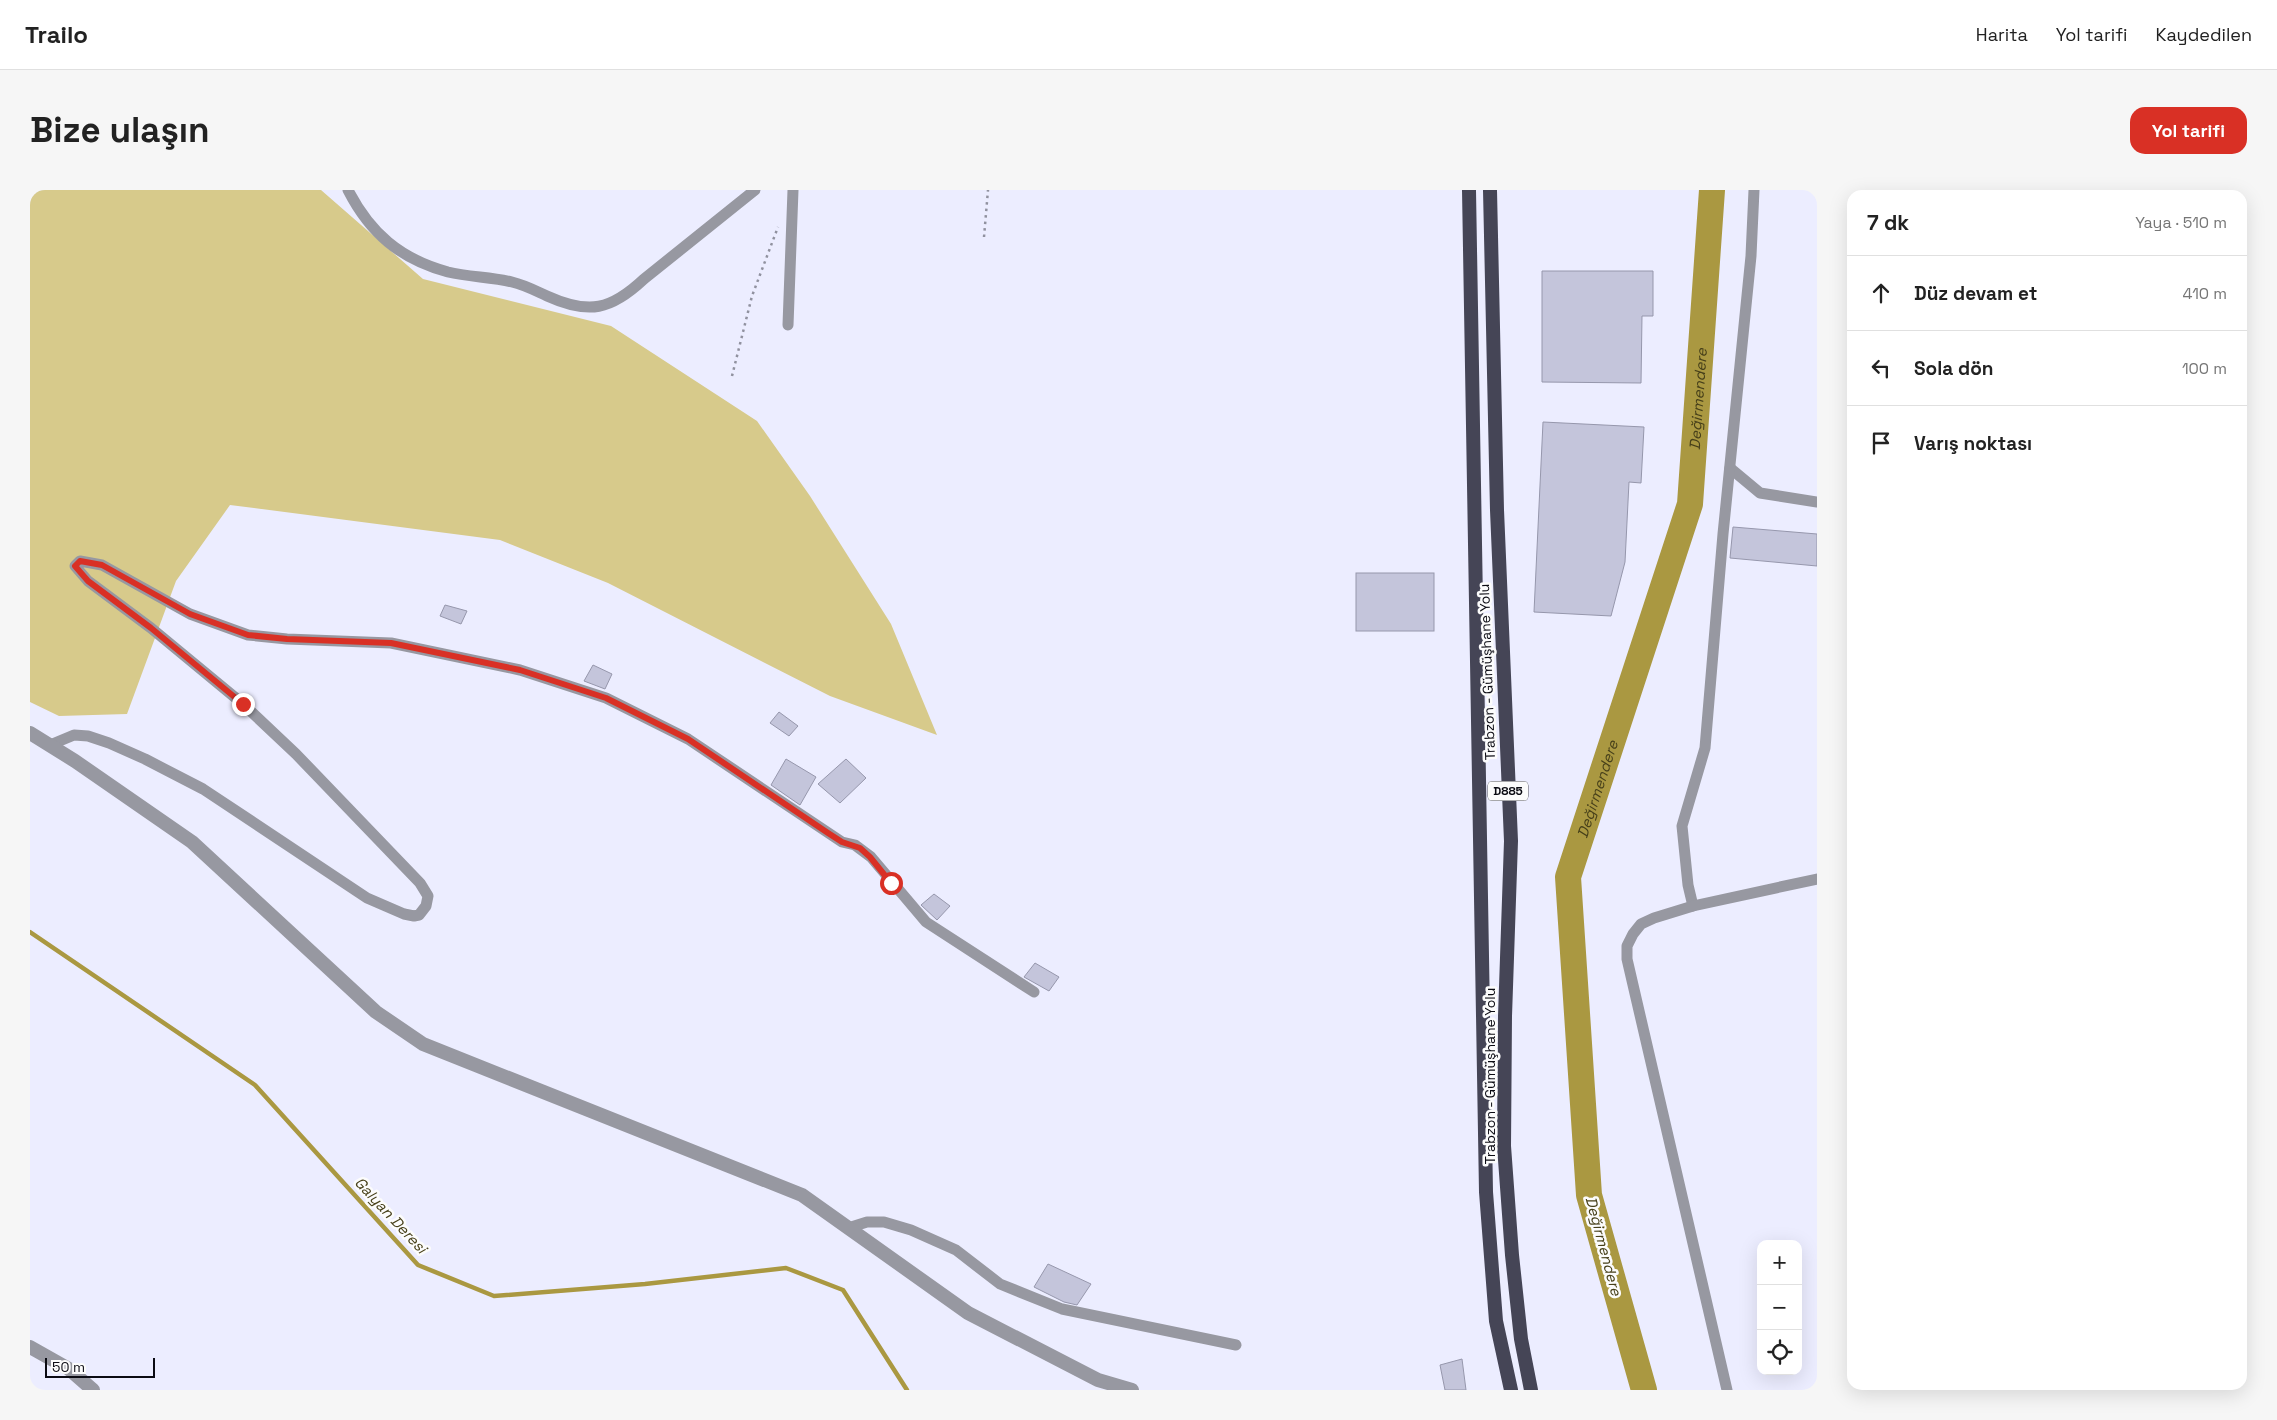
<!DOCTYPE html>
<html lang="tr">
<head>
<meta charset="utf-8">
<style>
  body { margin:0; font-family:"Space Grotesk",sans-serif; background:#f6f6f6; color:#222 }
  .controls { position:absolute; right:15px; bottom:15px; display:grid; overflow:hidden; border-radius:10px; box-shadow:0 5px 20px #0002 }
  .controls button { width:45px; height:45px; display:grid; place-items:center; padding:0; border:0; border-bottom:1px solid #e0e0e0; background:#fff; color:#222; font:25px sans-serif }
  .scale { position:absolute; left:15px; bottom:12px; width:110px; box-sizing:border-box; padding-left:5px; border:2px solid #0b0b13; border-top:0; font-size:14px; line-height:18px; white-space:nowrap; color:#0b0b13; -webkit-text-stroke:4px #fcfcfc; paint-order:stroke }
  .stop { position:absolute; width:15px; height:15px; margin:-11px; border:4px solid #d93025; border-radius:50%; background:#fff }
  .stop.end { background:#d93025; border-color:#fff; box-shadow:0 1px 5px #0008 }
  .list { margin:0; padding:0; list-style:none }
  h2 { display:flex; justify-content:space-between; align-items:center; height:65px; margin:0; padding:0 20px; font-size:21px }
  h2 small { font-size:16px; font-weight:400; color:#767676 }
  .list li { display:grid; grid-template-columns:32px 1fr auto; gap:15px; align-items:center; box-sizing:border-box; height:75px; padding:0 20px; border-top:1px solid #e0e0e0 }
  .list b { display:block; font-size:19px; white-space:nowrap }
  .list em { font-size:16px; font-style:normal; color:#767676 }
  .icon { flex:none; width:28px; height:28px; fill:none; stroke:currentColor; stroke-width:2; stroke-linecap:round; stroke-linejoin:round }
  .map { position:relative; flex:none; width:1787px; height:1200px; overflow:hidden; border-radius:15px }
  header { display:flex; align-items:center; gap:30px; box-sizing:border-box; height:70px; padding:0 25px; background:#fff; border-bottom:1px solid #e0e0e0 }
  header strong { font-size:24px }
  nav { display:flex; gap:28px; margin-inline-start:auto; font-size:18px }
  .intro { display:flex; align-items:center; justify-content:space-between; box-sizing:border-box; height:120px; padding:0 30px }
  h1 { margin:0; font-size:35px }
  .button { padding:12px 22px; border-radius:15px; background:#d93025; color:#fff; font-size:18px; font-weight:700 }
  main { display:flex; gap:30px; padding:0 30px }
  aside { flex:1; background:#fff; border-radius:15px; box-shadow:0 5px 20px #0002 }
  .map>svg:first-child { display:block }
</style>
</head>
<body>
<header>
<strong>Trailo</strong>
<nav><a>Harita</a><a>Yol tarifi</a><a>Kaydedilen</a></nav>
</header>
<div class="intro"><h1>Bize ulaşın</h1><a class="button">Yol tarifi</a></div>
<main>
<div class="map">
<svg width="1787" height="1200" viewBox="0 0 1787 1200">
  <rect width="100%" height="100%" fill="#ecedff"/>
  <polygon fill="#d7ca8b" points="0,0 291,0 393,89 581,136 727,231 780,306 861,434 907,545 800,506 578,393 470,350 200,315 146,391 97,524 29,526 0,512"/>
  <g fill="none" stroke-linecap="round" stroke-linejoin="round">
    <polyline stroke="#aa9841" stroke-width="4.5" points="0,742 225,895 388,1075 464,1106 615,1094 756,1078 813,1100 877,1200"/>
    <path stroke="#aa9841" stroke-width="26" id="s1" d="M1614,1200L1559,1005L1538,687L1660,314L1682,0"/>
  </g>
  <g fill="#c4c5db" stroke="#9697ac">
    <polygon points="1512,81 1623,81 1623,126 1612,126 1611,193 1512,192"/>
    <polygon points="1513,232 1614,237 1611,293 1599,292 1595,372 1581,426 1504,422"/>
    <polygon points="1703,337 1787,344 1787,376 1700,368"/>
    <rect x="1326" y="383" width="78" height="58"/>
    <polygon points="415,415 437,421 431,434 410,426"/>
    <polygon points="563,475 582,484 575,499 554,491"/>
    <polygon points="749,522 768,536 759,546 740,533"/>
    <polygon points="756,569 786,587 770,615 741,595"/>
    <polygon points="816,569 836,588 810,613 788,594"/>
    <polygon points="904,704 920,716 907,730 891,715"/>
    <polygon points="1005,773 1029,787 1019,801 994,787"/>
    <polygon points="1018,1074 1061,1094 1047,1115 1034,1112 1004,1097"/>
    <polygon points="1432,1169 1436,1200 1415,1200 1410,1175"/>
  </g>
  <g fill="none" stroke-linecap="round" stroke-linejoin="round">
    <g stroke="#90919f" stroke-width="2.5" stroke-dasharray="2.5 4" stroke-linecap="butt">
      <polyline points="954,47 958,0"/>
      <polyline points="702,186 722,106 748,37"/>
    </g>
    <g stroke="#9798a1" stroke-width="11">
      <path d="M318,0C340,43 370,69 418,82C439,87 461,87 482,92C495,95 506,101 517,106C559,125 581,120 614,89L725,0"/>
      <polyline points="758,135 763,0"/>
      <polyline points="1700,278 1730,303 1787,312"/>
      <polyline points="20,555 44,545 58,546 79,553 115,569 173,599 337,708 374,724 384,726 389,725 396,716 398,706 390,693 266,564 213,514 121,438 58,391 45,376 50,371 72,375 160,424 218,445 257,449 361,453 490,480 576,508 658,549 812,652 825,655 841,667 896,732 1004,802"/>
      <polyline points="1663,716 1658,695 1652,636 1675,558 1693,344 1721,66 1724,0"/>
      <polyline points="818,1038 837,1032 854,1032 881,1040 926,1060 970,1094 1032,1119 1206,1155"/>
      <polyline points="1697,1200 1597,769 1597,756 1603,744 1611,734 1624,728 1663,716 1787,689"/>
    </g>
    <g stroke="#9798a1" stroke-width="14">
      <polyline points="0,543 45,571 162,652 346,822 393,854 772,1005 938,1123 1068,1190 1102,1200"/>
      <polyline points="0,1157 39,1179 63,1200"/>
    </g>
    <g stroke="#454556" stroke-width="14">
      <polyline points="1439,0 1456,1002 1466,1131 1481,1200"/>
      <polyline points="1460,0 1467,320 1481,651 1475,826 1474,956 1482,1065 1491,1149 1501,1200"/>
    </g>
  </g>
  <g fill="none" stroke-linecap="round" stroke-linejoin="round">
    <polyline stroke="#d93025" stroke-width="6" points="213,514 121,438 58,391 45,376 50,371 72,375 160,424 218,445 257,449 361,453 490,480 576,508 658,549 798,643 812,652 830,658 840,667 861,693"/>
  </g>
  <g text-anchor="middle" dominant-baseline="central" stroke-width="5" stroke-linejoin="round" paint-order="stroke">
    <rect fill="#fcfcfc" stroke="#535359" stroke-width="1" x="1458" y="591.5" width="40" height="19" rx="4"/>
    <g font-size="12" font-weight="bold" fill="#0b0b13">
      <text x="1478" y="601">D885</text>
    </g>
    <g font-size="14" fill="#0b0b13" stroke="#fcfcfc">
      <text transform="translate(1457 482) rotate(-92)">Trabzon - Gümüşhane Yolu</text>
      <text transform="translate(1460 886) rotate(-90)">Trabzon - Gümüşhane Yolu</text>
    </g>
    <g font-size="15" font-style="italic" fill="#47401a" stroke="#fcfcfc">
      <text stroke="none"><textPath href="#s1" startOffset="1019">Değirmendere</textPath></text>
      <text stroke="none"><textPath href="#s1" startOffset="614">Değirmendere</textPath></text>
      <text transform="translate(361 1025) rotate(47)">Galyan Deresi</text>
      <text transform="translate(1574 1056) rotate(75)">Değirmendere</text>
    </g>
  </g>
</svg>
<div class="controls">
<button>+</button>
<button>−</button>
<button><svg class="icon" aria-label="locate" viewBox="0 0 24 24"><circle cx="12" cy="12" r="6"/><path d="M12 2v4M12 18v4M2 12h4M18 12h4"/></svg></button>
</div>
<div class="scale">50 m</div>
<div class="stop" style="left:861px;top:693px"></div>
<div class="stop end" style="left:213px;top:514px"></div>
</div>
<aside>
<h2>7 dk<small>Yaya · 510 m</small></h2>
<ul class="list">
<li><svg class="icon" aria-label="ahead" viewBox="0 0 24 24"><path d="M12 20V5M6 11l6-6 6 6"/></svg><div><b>Düz devam et</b></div><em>410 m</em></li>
<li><svg class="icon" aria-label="left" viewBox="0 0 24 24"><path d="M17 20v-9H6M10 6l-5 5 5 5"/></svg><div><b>Sola dön</b></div><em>100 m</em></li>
<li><svg class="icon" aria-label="arrive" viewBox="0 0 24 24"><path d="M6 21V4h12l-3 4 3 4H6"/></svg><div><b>Varış noktası</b></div></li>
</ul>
</aside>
</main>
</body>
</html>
